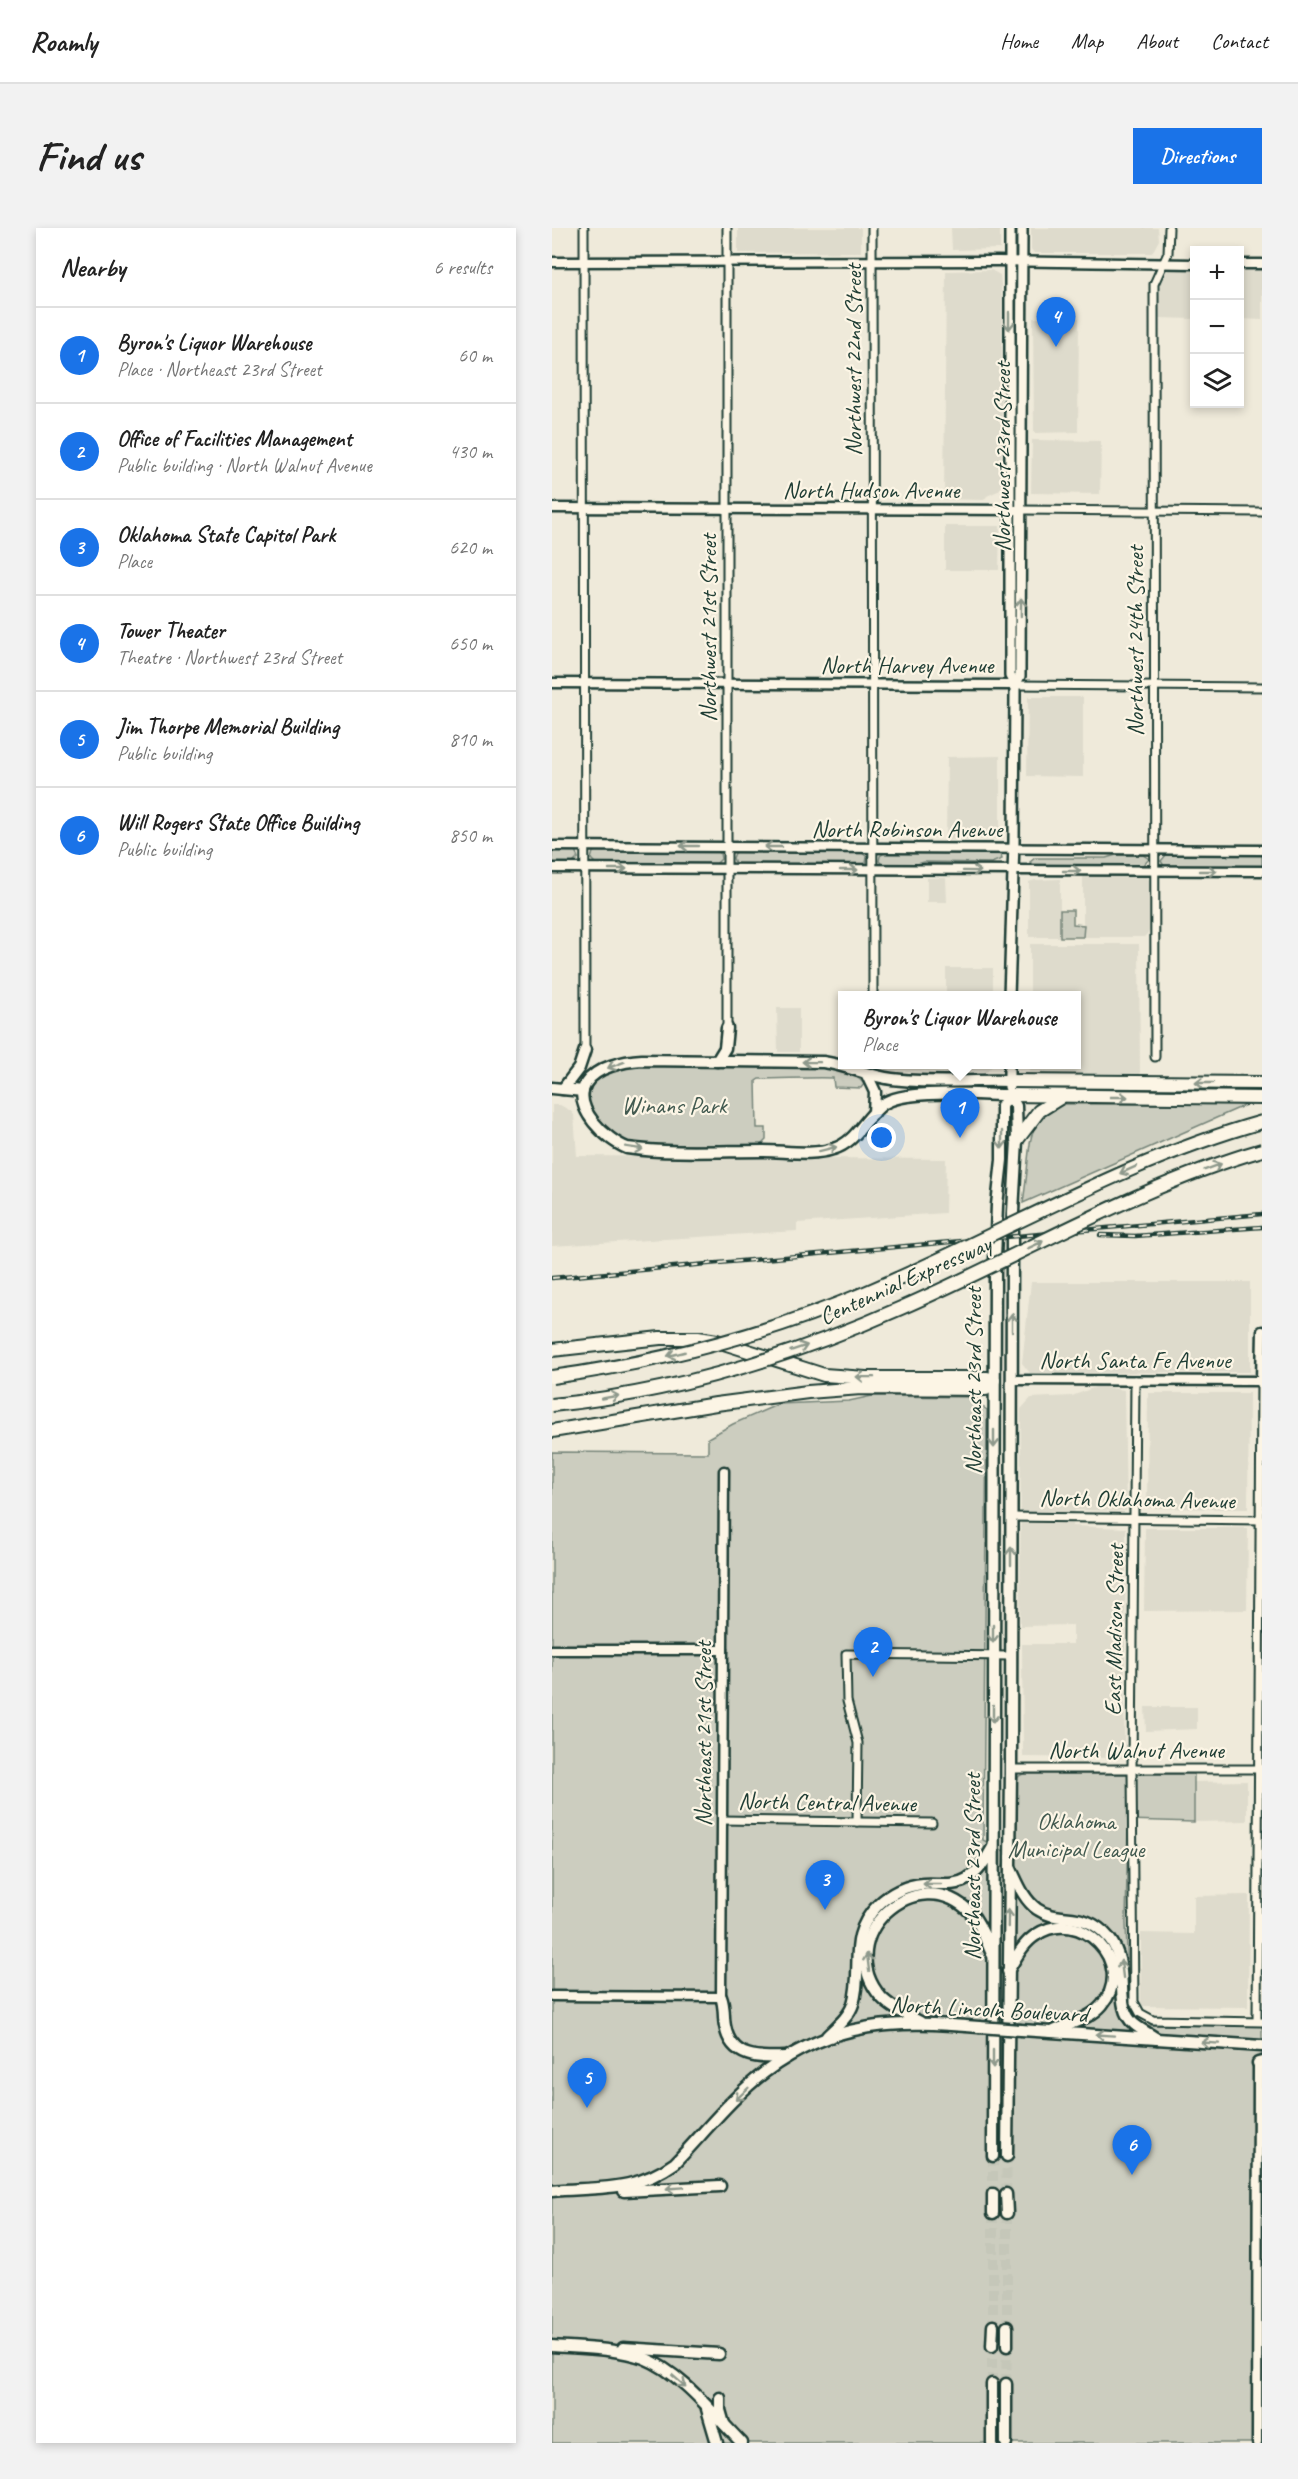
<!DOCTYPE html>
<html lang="en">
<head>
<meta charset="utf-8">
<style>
  body { margin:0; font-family:Caveat,sans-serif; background:#f2f2f2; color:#222 }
  .controls { position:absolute; right:18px; top:18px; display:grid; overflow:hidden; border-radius:0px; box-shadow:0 3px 9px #0003 }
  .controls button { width:54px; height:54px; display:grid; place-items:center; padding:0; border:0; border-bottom:2px solid #e0e0e0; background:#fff; color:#222; font:30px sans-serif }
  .you { position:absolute; left:330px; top:910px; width:21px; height:21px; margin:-15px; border:4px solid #fff; border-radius:50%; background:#1a73e8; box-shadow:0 0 0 9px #1a73e833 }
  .badge { display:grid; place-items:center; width:39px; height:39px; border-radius:50%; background:#1a73e8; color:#fff; font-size:20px; font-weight:700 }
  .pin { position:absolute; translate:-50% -50px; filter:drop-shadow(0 2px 3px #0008) }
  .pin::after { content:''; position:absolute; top:32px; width:21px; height:18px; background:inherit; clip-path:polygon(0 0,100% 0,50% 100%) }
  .popup { position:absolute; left:286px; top:763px; width:243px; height:78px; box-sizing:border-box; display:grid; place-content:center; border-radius:0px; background:#fff; filter:drop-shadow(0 2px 4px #0005); font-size:20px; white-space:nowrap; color:#767676 }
  .popup b { font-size:22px; color:#222 }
  .popup::after { content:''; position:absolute; left:50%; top:100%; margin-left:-12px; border:12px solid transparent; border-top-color:#fff }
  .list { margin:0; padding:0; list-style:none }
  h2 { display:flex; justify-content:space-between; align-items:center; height:78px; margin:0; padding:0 24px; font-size:26px }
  h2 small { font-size:20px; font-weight:400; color:#767676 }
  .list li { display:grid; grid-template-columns:39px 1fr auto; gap:18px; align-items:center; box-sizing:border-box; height:96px; padding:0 24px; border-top:2px solid #e0e0e0 }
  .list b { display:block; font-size:22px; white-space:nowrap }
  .list p { margin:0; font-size:20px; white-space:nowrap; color:#767676 }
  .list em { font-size:20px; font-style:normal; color:#767676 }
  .icon { flex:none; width:33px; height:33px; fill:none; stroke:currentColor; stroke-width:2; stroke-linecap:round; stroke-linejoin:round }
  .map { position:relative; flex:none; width:710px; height:2215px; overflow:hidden; border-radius:0px }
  header { display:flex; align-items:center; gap:36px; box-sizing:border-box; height:84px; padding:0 30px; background:#fff; border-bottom:2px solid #e0e0e0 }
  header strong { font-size:28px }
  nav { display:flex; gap:33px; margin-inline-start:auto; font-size:21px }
  .intro { display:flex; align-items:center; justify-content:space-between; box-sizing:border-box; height:144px; padding:0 36px }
  h1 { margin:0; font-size:42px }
  .button { padding:15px 27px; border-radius:0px; background:#1a73e8; color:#fff; font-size:21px; font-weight:700 }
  main { display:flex; gap:36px; padding:0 36px }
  aside { flex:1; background:#fff; border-radius:0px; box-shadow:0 3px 9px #0003 }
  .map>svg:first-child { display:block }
</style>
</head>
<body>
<header>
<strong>Roamly</strong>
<nav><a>Home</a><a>Map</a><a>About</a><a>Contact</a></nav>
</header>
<div class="intro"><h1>Find us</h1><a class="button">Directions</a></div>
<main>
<aside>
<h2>Nearby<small>6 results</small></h2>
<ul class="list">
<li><span class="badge">1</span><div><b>Byron's Liquor Warehouse</b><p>Place · Northeast 23rd Street</p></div><em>60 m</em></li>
<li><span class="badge">2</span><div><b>Office of Facilities Management</b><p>Public building · North Walnut Avenue</p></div><em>430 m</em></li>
<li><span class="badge">3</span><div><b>Oklahoma State Capitol Park</b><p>Place</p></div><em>620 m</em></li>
<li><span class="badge">4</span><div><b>Tower Theater</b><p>Theatre · Northwest 23rd Street</p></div><em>650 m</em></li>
<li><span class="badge">5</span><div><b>Jim Thorpe Memorial Building</b><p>Public building</p></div><em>810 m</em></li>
<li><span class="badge">6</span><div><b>Will Rogers State Office Building</b><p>Public building</p></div><em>850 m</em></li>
</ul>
</aside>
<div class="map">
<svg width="710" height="2215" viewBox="0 0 710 2215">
  <rect width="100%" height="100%" fill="#efeada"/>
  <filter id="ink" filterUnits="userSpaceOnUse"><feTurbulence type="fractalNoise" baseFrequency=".0167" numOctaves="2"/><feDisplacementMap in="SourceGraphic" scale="12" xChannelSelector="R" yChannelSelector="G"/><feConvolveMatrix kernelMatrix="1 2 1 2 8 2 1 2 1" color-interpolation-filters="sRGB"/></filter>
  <g filter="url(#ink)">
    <g fill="#dedbcc">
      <polygon points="186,0 309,0 309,24 186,25"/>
      <polygon points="399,0 448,0 448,21 400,22"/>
      <polygon points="479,0 606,0 607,12 600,25 482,25 479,21"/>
      <polygon points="439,42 448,47 450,69 450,258 446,263 435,268 432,272 392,271 394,43"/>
      <polygon points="616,42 642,42 642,91 606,90 608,52"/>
      <polygon points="688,42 710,42 710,92 688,91"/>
      <polygon points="481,90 527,90 526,204 482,205"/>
      <polygon points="480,212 549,213 548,266 479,265"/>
      <polygon points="393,298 448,298 447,342 393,342"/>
      <polygon points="476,469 531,469 531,549 475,548"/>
      <polygon points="448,528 448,610 394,612 395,529"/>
      <polygon points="531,648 595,648 598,654 598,703 592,709 531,709"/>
      <polygon points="375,650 394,650 395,674 375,674"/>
      <polygon points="508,651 508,709 477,709 477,654 483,652"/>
      <polygon points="478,716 587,716 588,846 477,844 478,837 525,836 525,768 478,767"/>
      <rect x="394" y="740" width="47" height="27"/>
      <polygon points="225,780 247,780 247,824 226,824"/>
      <polygon points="330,837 441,837 435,844 395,844 334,843"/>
      <polygon points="0,877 8,877 19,883 22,887 25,928 394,931 393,985 245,995 245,1003 0,1018"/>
      <polygon points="479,1054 698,1054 698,1144 478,1145 470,1135"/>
      <polygon points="546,1158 572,1162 574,1283 523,1282 520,1298 574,1300 572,1530 471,1529 470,1416 521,1416 521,1397 468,1398 469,1181 479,1170 520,1168"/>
      <polygon points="596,1165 697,1165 696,1281 595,1280"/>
      <polygon points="593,1300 696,1300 695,1382 592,1383"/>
      <polygon points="593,1479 645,1479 645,1501 594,1503"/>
      <polygon points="695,1553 695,1593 642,1594 641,1554"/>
      <polygon points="697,1667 696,1779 589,1778 589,1705 642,1706 642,1668"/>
    </g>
    <g fill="#cccdbf" stroke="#76857a" stroke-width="1.5">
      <polygon points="464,53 465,260 464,260 463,258"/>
      <polygon points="0,622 23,622 26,630 20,636 0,636"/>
      <polygon points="163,622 168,625 169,631 163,637 44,636 39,631 41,624 45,623"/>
      <polygon points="187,623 309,624 315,629 314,635 309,638 188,637 183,635 181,630 183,625"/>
      <polygon points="334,624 440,624 449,627 450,631 439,635 372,634 358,638 331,637 327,633 328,628"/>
      <polygon points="564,627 591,627 597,631 591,638 483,638 478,634 483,630 554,630"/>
      <polygon points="614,627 710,627 710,638 612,638 609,633"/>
      <polygon points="508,682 521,682 521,696 532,697 531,709 508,709"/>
      <path d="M85,837L276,839C288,842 305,846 312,856L309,860L282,859L281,850C260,849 232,851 207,851L204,853L205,900H214V912L208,918L85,916C62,914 24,880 42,855C51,843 72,840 85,837Z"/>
      <path d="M512,876H696L471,975C473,961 475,946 476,932C479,905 481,884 512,876Z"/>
      <polygon points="320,1168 423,1169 428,1173 427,1176 435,1182 431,1612 465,1630 463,1557 467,1548 471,1546 642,1546 642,1594 576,1592 574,1695 577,1775 585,1790 593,1797 710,1798 710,2215 0,2215 0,1224 156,1225 156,1210 181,1196 227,1176 297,1173"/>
    </g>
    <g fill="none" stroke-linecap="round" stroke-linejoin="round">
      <g stroke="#c5c7b9" stroke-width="10" stroke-dasharray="10 5" stroke-linecap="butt">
        <polyline points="441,1928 441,1966"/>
        <polyline points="454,1966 455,1928"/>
        <polyline points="441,1985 441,2098"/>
        <polyline points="455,1985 455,2099"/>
        <polyline points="440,2156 440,2118"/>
        <polyline points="454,2156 455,2118"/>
      </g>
      <g stroke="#1f3d34" stroke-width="11">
        <g id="minor">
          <polyline points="32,0 33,822"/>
          <polyline points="175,0 175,800"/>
          <polyline points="320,0 321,768"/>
          <polyline points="470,282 710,284"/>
          <polyline points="463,457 710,459"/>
          <polyline points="603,829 602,56 616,25 617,0"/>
          <polyline points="583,1152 580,1541 582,1774 588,1785 601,1792 710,1794"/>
          <polyline points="459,1289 710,1292"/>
          <polyline points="459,1541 708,1541"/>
          <polyline points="170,1592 380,1595"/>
          <polyline points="305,1594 306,1515 295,1473 294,1426 459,1428"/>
          <polyline points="705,1793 709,1153"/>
        </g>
      </g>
      <g stroke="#1f3d34" stroke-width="13">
        <g id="tertiary">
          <polyline points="0,34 446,33 642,36"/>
          <polyline points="688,36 710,36"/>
          <polyline points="0,280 470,282"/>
          <polyline points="0,455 463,457"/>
          <polyline points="0,618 710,622"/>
          <polyline points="0,640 710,643"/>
          <polyline points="460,1152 709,1153 710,1103"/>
          <polyline points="0,1422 171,1422"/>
          <polyline points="0,1768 169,1769 172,1243"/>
          <polyline points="705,2215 706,1835 710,1836"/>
        </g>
      </g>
      <g stroke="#1f3d34" stroke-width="14">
        <g id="secondary">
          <polyline points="463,457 468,448 468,437 470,0"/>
          <polyline points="457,768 462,614 463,465 463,457 458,448 458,0"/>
          <polyline points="457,836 457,859"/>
        </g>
      </g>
      <g stroke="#1f3d34" stroke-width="15">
        <g id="primary">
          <polyline points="165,833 173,820 175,800"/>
          <polyline points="315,847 323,864 322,885"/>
          <path d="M457,853C419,852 378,856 340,851C316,848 295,837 271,834L90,832C72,833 44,839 34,855C19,880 55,912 75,920C119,926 167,923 212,923C233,923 260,928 281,921C305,914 312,890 331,876C354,860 428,867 457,867"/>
          <polyline points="0,860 31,863"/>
          <polyline points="11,861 27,840 33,822"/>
          <path d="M458,1639C465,1653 471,1671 485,1681C508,1697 532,1680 557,1710C580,1739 560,1778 582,1796C589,1802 598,1806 605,1811"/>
          <path d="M456,1743C464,1730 471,1715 484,1707C528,1677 585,1735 550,1777C538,1791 518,1795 502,1803"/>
          <path d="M169,1769C173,1779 171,1788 173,1798C179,1832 209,1830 235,1829"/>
          <path d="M368,1794C355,1787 339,1780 329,1769C278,1710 365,1629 419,1685C429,1696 434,1713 440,1726"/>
          <polyline points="469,1802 710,1818"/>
          <path d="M275,1808C284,1799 297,1789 301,1776C312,1740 294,1709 326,1677C337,1666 354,1657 371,1656C386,1655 402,1659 415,1651C428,1643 434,1631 441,1619"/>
          <polyline points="706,1835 710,1834"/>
          <polyline points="441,1928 443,1032 445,977 450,932 450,878 457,867"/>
          <polyline points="455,1928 459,1541 460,1002 465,912 464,878 457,867"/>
          <path d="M0,1963C47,1959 83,1964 123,1935C151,1906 181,1868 213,1844C283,1792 345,1792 427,1799"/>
          <polyline points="72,1963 168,1958"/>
          <polyline points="441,1966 441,1985"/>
          <polyline points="454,1966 455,1985"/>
          <path d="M0,2118C29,2120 64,2120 92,2130C130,2145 162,2187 190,2215"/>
          <polyline points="440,2118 441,2098"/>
          <polyline points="455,2118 455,2099"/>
          <polyline points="71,2120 167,2126"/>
          <polyline points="168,2170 168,2182 172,2196"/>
          <polyline points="155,2181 165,2215"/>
          <polyline points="440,2215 440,2156"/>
          <polyline points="454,2215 454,2156"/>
        </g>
      </g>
      <g stroke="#1f3d34" stroke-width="16">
        <g id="motorway">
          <polyline points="457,853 710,855"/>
          <polyline points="457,867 710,870"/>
          <polyline points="465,912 487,883 508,870"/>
          <polyline points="0,1122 108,1110 146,1110 165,1113 272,1147 314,1150 435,1150 442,1152 434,1161 309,1160 256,1164 164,1176 0,1203"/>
        </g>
      </g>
      <use href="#minor" stroke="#fcf5e5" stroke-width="7"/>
      <use href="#tertiary" stroke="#fcf5e5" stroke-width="8"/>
      <use href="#secondary" stroke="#fcf5e5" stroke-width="9"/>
      <use href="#primary" stroke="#fcf5e5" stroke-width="10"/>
      <use href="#motorway" stroke="#fcf5e5" stroke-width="12"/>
      <g stroke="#1f3d34" stroke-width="4.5">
        <g id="rail">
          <polyline points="548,1007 583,1008 710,999"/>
          <polyline points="0,1050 710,986"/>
        </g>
      </g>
      <use href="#rail" stroke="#fcf5e5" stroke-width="2" stroke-dasharray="7" stroke-linecap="butt"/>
      <g stroke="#1f3d34" stroke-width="15" stroke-linecap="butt">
        <polyline id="primary-bridge" points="427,1799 469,1802"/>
      </g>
      <g stroke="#1f3d34" stroke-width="16" stroke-linecap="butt">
        <g id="motorway-bridge">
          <path d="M0,1149C108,1134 214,1107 315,1064C447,1008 571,933 710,894"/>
          <path d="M0,1177C120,1165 239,1129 349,1080C469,1028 583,959 710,922"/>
        </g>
      </g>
      <use href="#primary-bridge" stroke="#fcf5e5" stroke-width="10"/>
      <use href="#motorway-bridge" stroke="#fcf5e5" stroke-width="12"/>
    </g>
    <defs><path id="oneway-shaft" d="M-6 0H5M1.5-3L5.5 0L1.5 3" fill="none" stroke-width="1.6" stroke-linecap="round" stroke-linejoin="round" transform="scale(1.5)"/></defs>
    <g stroke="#8e998c">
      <use href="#oneway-shaft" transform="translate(457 93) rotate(90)"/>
      <use href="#oneway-shaft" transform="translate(469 379) rotate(-89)"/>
      <use href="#oneway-shaft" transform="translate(137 618) rotate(-180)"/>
      <use href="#oneway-shaft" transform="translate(221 619) rotate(-180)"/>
      <use href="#oneway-shaft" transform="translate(66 641)"/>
      <use href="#oneway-shaft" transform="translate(297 642)"/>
      <use href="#oneway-shaft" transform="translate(420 643) rotate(1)"/>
      <use href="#oneway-shaft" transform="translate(520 643)"/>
      <use href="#oneway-shaft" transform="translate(656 643)"/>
      <use href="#oneway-shaft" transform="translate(259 834) rotate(-179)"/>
      <use href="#oneway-shaft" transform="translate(64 837) rotate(159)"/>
      <use href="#oneway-shaft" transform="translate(652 855) rotate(-180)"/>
      <use href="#oneway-shaft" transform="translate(567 869)"/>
      <use href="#oneway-shaft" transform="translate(450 912) rotate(90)"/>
      <use href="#oneway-shaft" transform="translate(82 920) rotate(9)"/>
      <use href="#oneway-shaft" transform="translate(276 921) rotate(-14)"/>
      <use href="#oneway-shaft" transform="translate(661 939) rotate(-20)"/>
      <use href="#oneway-shaft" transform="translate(576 942) rotate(156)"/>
      <use href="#oneway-shaft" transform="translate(483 1017) rotate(-25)"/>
      <use href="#oneway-shaft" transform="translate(460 1094) rotate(-90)"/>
      <use href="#oneway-shaft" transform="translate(247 1120) rotate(-19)"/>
      <use href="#oneway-shaft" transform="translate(124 1126) rotate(166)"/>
      <use href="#oneway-shaft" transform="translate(313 1149) rotate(-179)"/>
      <use href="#oneway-shaft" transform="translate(58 1169) rotate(-10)"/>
      <use href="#oneway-shaft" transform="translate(442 1211) rotate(90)"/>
      <use href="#oneway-shaft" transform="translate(459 1328) rotate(-90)"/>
      <use href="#oneway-shaft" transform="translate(441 1406) rotate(90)"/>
      <use href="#oneway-shaft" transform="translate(441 1486) rotate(90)"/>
      <use href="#oneway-shaft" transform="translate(380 1656) rotate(-180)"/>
      <use href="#oneway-shaft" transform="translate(456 1690) rotate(-89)"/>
      <use href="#oneway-shaft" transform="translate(316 1734) rotate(-97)"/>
      <use href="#oneway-shaft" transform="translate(570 1741) rotate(-97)"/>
      <use href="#oneway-shaft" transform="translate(553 1807) rotate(-176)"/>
      <use href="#oneway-shaft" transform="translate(658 1815) rotate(-176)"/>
      <use href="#oneway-shaft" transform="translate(441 1831) rotate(90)"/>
      <use href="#oneway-shaft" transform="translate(190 1866) rotate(136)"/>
      <use href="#oneway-shaft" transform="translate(123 1960) rotate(176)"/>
      <use href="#oneway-shaft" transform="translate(127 2153) rotate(41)"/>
    </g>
  </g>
  <g text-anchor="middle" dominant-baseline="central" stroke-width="4.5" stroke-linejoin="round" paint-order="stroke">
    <g font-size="24" fill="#1f3d34" stroke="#fcf5e5">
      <text transform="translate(301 132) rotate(-90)">Northwest 22nd Street</text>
      <text transform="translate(450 229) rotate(-90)">Northwest 23rd Street</text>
      <text x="319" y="262">North Hudson Avenue</text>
      <text transform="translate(156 400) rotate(-90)">Northwest 21st Street</text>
      <text transform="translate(583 413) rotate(-90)">Northwest 24th Street</text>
      <text x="355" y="437">North Harvey Avenue</text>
      <text x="355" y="601">North Robinson Avenue</text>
      <text transform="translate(353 1052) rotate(-24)">Centennial Expressway</text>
      <text x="583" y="1132">North Santa Fe Avenue</text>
      <text transform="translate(421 1153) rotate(-90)">Northeast 23rd Street</text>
      <text transform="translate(585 1271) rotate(1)">North Oklahoma Avenue</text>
      <text transform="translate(562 1402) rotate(-89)">East Madison Street</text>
      <text transform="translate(151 1506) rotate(-90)">Northeast 21st Street</text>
      <text x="584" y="1522">North Walnut Avenue</text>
      <text transform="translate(275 1574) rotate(1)">North Central Avenue</text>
      <text transform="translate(420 1639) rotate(-90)">Northeast 23rd Street</text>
      <text transform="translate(437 1781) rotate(3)">North Lincoln Boulevard</text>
    </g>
    <g font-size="24" fill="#425a50" stroke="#fcf5e5">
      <text x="122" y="877">Winans Park</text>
      <text x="524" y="1593">Oklahoma<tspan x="524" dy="28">Municipal League</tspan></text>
    </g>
  </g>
</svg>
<div class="controls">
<button>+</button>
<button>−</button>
<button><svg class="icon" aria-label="layers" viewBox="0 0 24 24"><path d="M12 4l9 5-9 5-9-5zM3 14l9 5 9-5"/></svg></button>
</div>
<div class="you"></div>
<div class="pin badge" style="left:408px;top:910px">1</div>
<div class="popup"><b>Byron's Liquor Warehouse</b>Place</div>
<div class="pin badge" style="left:321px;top:1449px">2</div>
<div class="pin badge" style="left:273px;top:1682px">3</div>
<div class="pin badge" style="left:504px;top:119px">4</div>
<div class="pin badge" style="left:35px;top:1880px">5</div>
<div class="pin badge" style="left:580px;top:1947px">6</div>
</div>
</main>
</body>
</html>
